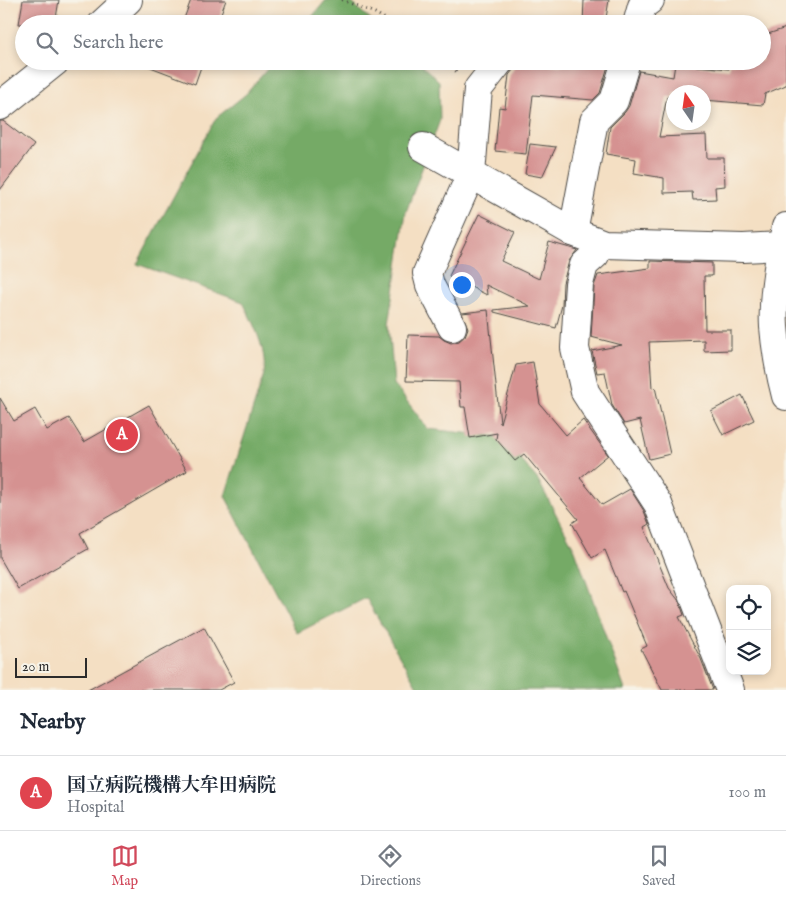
<!DOCTYPE html>
<html lang="en">
<head>
<meta charset="utf-8">
<style>
  body { margin:0; font-family:"IM FELL English","Noto Serif JP",serif; background:#f6f6f7; color:#1f2937 }
  .controls { position:absolute; right:15px; bottom:15px; display:grid; overflow:hidden; border-radius:10px; box-shadow:0 2px 8px #0003 }
  .controls button { width:45px; height:45px; display:grid; place-items:center; padding:0; border:0; border-bottom:1px solid #e0e1e3; background:#fff; color:#1f2937; font:25px sans-serif }
  .compass { position:absolute; left:666px; top:85px; width:45px; height:45px; border-radius:50%; background:#fff; box-shadow:0 2px 8px #0003; rotate:347deg }
  .scale { position:absolute; left:15px; bottom:12px; width:72px; box-sizing:border-box; padding-left:5px; border:2px solid #2b2b2b; border-top:0; font-size:14px; line-height:18px; white-space:nowrap; color:#2b2b2b; -webkit-text-stroke:4px #f7f3e8; paint-order:stroke }
  .you { position:absolute; left:461px; top:284px; width:18px; height:18px; margin:-12px; border:4px solid #fff; border-radius:50%; background:#1a73e8; box-shadow:0 0 0 8px #1a73e833 }
  .badge { display:grid; place-items:center; width:32px; height:32px; border-radius:50%; background:#d1495b; color:#fff; font-size:16px; font-weight:700 }
  .pin { position:absolute; translate:-50% -50%; border:2px solid #fff; box-shadow:0 1px 5px #0006 }
  .list { margin:0; padding:0; list-style:none }
  h2 { display:flex; justify-content:space-between; align-items:center; height:65px; margin:0; padding:0 20px; font-size:21px }
  h2 small { font-size:16px; font-weight:400; color:#747a83 }
  .list li { display:grid; grid-template-columns:32px 1fr auto; gap:15px; align-items:center; box-sizing:border-box; height:75px; padding:0 20px; border-top:1px solid #e0e1e3 }
  .list b { display:block; font-size:19px; white-space:nowrap }
  .list p { margin:0; font-size:16px; white-space:nowrap; color:#747a83 }
  .list em { font-size:16px; font-style:normal; color:#747a83 }
  .icon { flex:none; width:28px; height:28px; fill:none; stroke:currentColor; stroke-width:2; stroke-linecap:round; stroke-linejoin:round }
  .map { position:relative; flex:none; width:786px; height:690px; overflow:hidden }
  .search { position:absolute; background:#fff; box-shadow:0 2px 8px #0003; left:15px; right:15px; top:15px; height:55px; display:flex; align-items:center; gap:12px; box-sizing:border-box; padding:0 18px; border-radius:28px; color:#747a83; font-size:19px }
  .sheet { height:140px; background:#fff }
  nav { display:flex; justify-content:space-around; align-items:center; box-sizing:border-box; height:70px; border-top:1px solid #e0e1e3; background:#fff; font-size:14px; color:#747a83 }
  nav a { display:grid; justify-items:center; gap:2px }
  nav .on { color:#d1495b }
  .map>svg:first-child { display:block }
</style>
</head>
<body>
<div class="map">
<svg width="786" height="690" viewBox="0 0 786 690">
  <rect width="100%" height="100%" fill="#f7f3e8"/>
  <filter id="ink" filterUnits="userSpaceOnUse"><feTurbulence type="fractalNoise" baseFrequency=".02" numOctaves="2"/><feDisplacementMap in="SourceGraphic" scale="10" xChannelSelector="R" yChannelSelector="G"/><feConvolveMatrix kernelMatrix="1 2 1 2 8 2 1 2 1" color-interpolation-filters="sRGB"/></filter>
  <filter id="wash" filterUnits="userSpaceOnUse"><feTurbulence type="fractalNoise" baseFrequency=".0096" numOctaves="4" result="noise"/><feDisplacementMap in="SourceGraphic" scale="20" xChannelSelector="R" yChannelSelector="G"/><feGaussianBlur stdDeviation="1.12" result="paint"/><feColorMatrix in="noise" values="0 0 0 0 0 0 0 0 0 0 0 0 0 0 0 0 0 1.4 0 .05"/><feComposite in="paint" operator="in"/></filter>
  <g filter="url(#wash)">
    <rect width="100%" height="100%" fill="#f4dfc3"/>
    <g fill="#74aa66" stroke="#506a48">
      <polygon points="326,0 349,0 375,24 306,24"/>
      <path d="M274,61H417L439,81L440,120L406,212L389,324L394,384L428,429L502,437L538,480L575,550L625,690H419L366,598L297,633L225,496L264,374C267,348 253,324 243,302L137,264L216,118L246,94Z"/>
    </g>
    <g id="blocks">
      <g fill="#d59291">
        <polygon points="23,0 59,0 55,24 19,24"/>
        <polygon points="191,0 226,0 217,24 182,24"/>
        <polygon points="584,0 609,0 605,24 583,24"/>
        <polygon points="786,28 786,85 765,94 763,105 704,100 704,92 674,92 674,97 667,97 659,137 706,135 707,158 724,158 725,186 715,187 716,199 693,200 692,192 664,193 664,178 634,173 636,159 606,154 610,127 625,112 629,106 639,71 673,77 675,64 729,69 729,64 762,61 762,36"/>
        <polygon points="140,61 203,61 195,84 140,63"/>
        <polygon points="515,61 563,66 564,61 602,61 602,64 608,66 600,93 593,100 533,95 526,154 495,151 499,107 505,108 509,75 513,70"/>
        <polygon points="0,121 3,121 34,145 0,190"/>
        <polygon points="530,144 556,147 542,177 525,174"/>
        <polygon points="479,214 515,232 501,261 539,279 549,242 577,250 569,261 563,283 562,305 556,328 494,312 494,310 530,306 486,285 487,295 449,276"/>
        <polygon points="650,261 712,263 712,276 704,276 705,330 731,330 731,350 704,351 704,340 649,342 652,388 655,387 670,454 649,459 640,420 624,424 612,405 605,372 597,373 592,351 622,345 591,337 594,286 598,275 650,268"/>
        <polygon points="488,310 500,423 516,365 533,362 540,404 566,435 583,420 608,455 580,478 602,505 630,489 644,511 649,524 644,527 669,588 679,601 684,615 679,617 701,659 713,690 662,690 641,649 647,646 624,591 622,592 605,550 592,558 572,523 578,519 524,454 515,461 496,439 497,433 470,438 465,407 461,407 459,382 406,381 408,335 439,336 444,340 451,343 459,341 465,336 468,328 462,313"/>
        <polygon points="742,395 754,420 723,435 711,411"/>
        <polygon points="0,398 14,421 35,409 47,430 69,418 84,442 149,405 187,471 80,533 88,549 18,589 0,558"/>
        <polygon points="204,627 234,682 219,690 88,690"/>
      </g>
    </g>
  </g>
  <g filter="url(#ink)">
    <use href="#blocks" fill-opacity="0" stroke="#494642" stroke-width="1"/>
    <g fill="none" stroke-linecap="round" stroke-linejoin="round">
      <g stroke="#494642" stroke-width="30">
        <g id="minor">
          <polyline points="637,24 642,6 650,0"/>
          <polyline points="423,147 573,232 604,244 743,248 782,246"/>
          <path d="M786,227C779,258 772,296 774,327C776,351 780,373 786,396"/>
          <polyline points="573,232 594,121 614,101 626,61"/>
          <polyline points="595,255 584,265 579,284 575,348 585,392 658,504 730,690"/>
          <polyline points="452,327 430,285 427,273 471,174 478,89 500,61"/>
        </g>
      </g>
      <g stroke="#494642" stroke-width="30">
        <g id="major">
          <polyline points="102,24 128,0"/>
          <polyline points="0,106 56,61"/>
        </g>
      </g>
      <g stroke="#494642" stroke-width="3" stroke-dasharray="1 4" stroke-linecap="butt">
        <polyline points="342,0 375,13 394,24"/>
        <polyline points="444,61 458,73"/>
      </g>
      <use href="#minor" stroke="#fff" stroke-width="28"/>
      <use href="#major" stroke="#fff" stroke-width="28"/>
    </g>
  </g>
</svg>
<div class="controls">
<button><svg class="icon" aria-label="locate" viewBox="0 0 24 24"><circle cx="12" cy="12" r="6"/><path d="M12 2v4M12 18v4M2 12h4M18 12h4"/></svg></button>
<button><svg class="icon" aria-label="layers" viewBox="0 0 24 24"><path d="M12 4l9 5-9 5-9-5zM3 14l9 5 9-5"/></svg></button>
</div>
<svg class="compass" viewBox="-18 -18 36 36"><path d="M0-13l5 13h-10z" fill="#e53935"/><path d="M0 13l5-13h-10z" fill="#747a83"/></svg>
<div class="scale">20 m</div>
<div class="you"></div>
<div class="pin badge" style="left:122px;top:435px;background:#e0444e">A</div>
<div class="search"><svg class="icon" aria-label="search" viewBox="0 0 24 24"><circle cx="10" cy="10" r="6"/><path d="M15 15l6 6"/></svg>Search here</div>
</div>
<section class="sheet">
<h2>Nearby<small></small></h2>
<ul class="list">
<li><span class="badge" style="background:#e0444e">A</span><div><b>国立病院機構大牟田病院</b><p>Hospital</p></div><em>100 m</em></li>
</ul>
</section>
<nav>
<a class="on"><svg class="icon" aria-label="map" viewBox="0 0 24 24"><path d="M3 6l6-2 6 2 6-2v14l-6 2-6-2-6 2zM9 4v14M15 6v14"/></svg>Map</a>
<a><svg class="icon" aria-label="directions" viewBox="0 0 24 24"><path d="M12 3l9 9-9 9-9-9zM9 14v-3h6M13 9l2 2-2 2"/></svg>Directions</a>
<a><svg class="icon" aria-label="saved" viewBox="0 0 24 24"><path d="M7 4h10v16l-5-4-5 4z"/></svg>Saved</a>
</nav>
</body>
</html>
